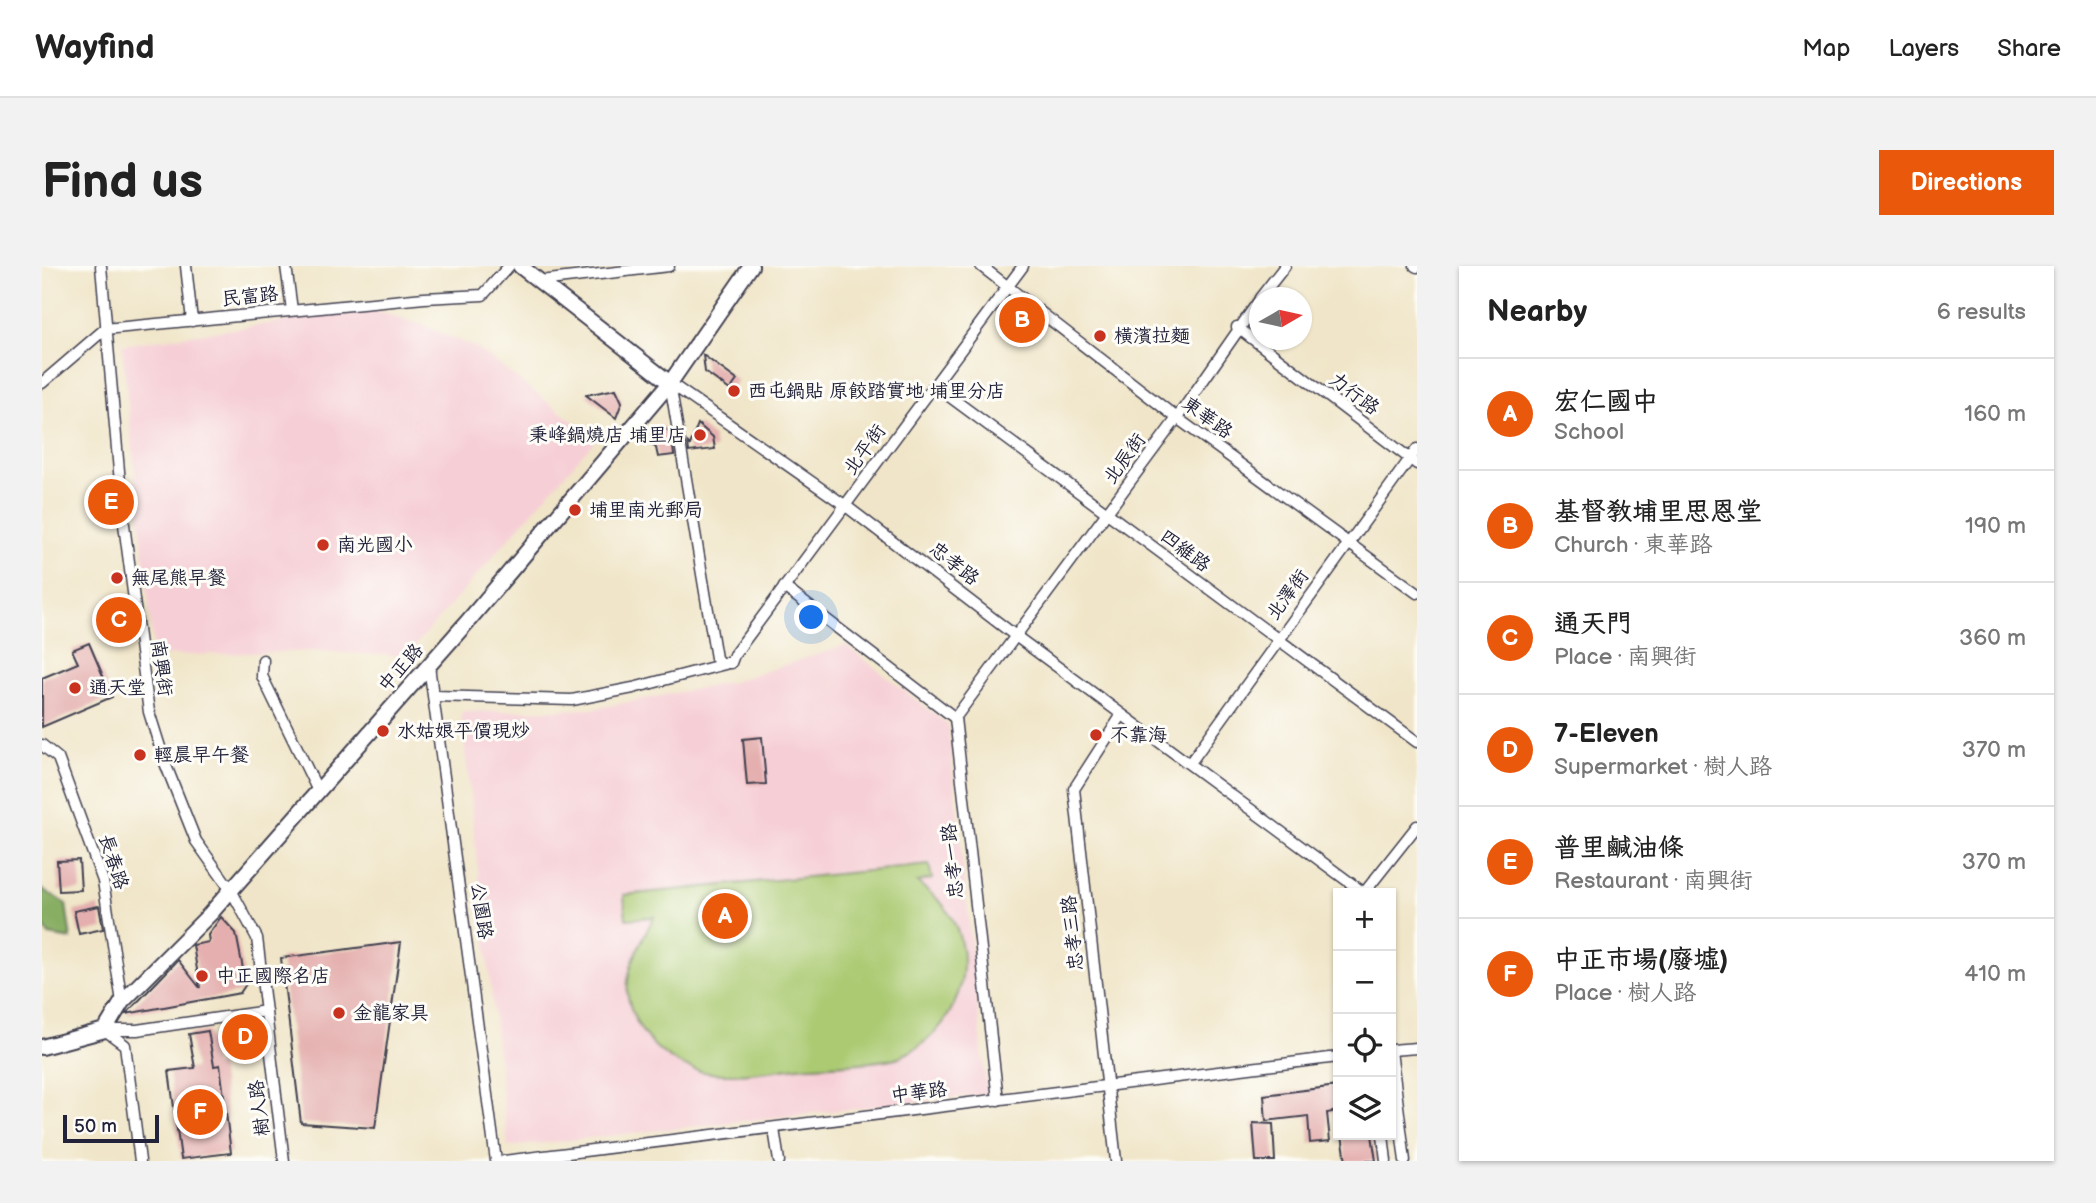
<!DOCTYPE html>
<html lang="en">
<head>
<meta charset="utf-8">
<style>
  body { margin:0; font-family:"Balsamiq Sans","LXGW WenKai TC",sans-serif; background:#f2f2f2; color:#222 }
  .controls { position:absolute; right:21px; bottom:21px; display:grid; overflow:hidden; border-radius:0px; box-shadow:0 2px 5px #0004 }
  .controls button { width:63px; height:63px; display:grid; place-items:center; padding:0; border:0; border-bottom:2px solid #e0e0e0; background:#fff; color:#222; font:35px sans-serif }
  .compass { position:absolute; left:1207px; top:21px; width:63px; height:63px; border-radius:50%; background:#fff; box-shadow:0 2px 5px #0004; rotate:81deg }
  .scale { position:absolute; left:21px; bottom:18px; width:96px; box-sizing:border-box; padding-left:7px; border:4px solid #22223b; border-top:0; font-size:19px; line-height:24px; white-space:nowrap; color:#22223b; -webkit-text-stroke:5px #fdfcf7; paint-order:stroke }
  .you { position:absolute; left:770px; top:352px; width:24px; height:24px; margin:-18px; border:5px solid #fff; border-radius:50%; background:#1a73e8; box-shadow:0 0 0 10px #1a73e833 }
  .badge { display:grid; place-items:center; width:46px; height:46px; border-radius:50%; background:#ea580c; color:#fff; font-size:23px; font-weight:700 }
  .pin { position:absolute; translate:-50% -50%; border:4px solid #fff; box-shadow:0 2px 7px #0006 }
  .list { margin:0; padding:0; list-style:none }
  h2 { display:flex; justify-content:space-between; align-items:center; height:91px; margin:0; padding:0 28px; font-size:30px }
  h2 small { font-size:23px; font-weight:400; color:#767676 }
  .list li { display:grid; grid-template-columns:46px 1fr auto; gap:21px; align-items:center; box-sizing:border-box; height:112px; padding:0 28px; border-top:2px solid #e0e0e0 }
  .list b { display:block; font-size:26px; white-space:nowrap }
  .list p { margin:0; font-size:23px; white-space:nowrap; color:#767676 }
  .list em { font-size:23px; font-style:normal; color:#767676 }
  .icon { flex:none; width:38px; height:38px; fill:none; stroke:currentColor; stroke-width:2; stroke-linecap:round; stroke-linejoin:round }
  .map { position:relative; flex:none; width:1375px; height:895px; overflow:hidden; border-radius:0px }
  header { display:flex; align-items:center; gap:42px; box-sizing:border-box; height:98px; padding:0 35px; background:#fff; border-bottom:2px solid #e0e0e0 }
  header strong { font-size:33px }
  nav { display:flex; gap:38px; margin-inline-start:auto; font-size:24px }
  .intro { display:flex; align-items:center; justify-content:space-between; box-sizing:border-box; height:168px; padding:0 42px }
  h1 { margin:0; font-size:49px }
  .button { padding:18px 32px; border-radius:0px; background:#ea580c; color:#fff; font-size:24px; font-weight:700 }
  main { display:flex; gap:42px; padding:0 42px }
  aside { flex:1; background:#fff; border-radius:0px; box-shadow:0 2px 5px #0004 }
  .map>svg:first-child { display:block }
</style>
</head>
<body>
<header>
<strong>Wayfind</strong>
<nav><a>Map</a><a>Layers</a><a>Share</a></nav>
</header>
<div class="intro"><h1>Find us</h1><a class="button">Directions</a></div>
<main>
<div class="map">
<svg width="1375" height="895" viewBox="0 0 1375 895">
  <rect width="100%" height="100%" fill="#fdfcf7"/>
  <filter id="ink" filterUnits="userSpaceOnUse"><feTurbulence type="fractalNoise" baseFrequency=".0143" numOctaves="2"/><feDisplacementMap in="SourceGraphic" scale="14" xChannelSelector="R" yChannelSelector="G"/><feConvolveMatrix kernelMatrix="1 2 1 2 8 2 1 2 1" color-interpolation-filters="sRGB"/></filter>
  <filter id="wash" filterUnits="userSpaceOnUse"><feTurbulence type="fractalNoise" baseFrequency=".00686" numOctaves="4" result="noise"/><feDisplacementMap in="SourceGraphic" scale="28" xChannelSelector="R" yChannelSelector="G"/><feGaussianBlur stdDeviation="1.57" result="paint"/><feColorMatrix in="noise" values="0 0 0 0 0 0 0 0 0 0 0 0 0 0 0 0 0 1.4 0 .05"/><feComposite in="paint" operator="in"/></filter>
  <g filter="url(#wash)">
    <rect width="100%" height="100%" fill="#f0e5c8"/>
    <g fill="#f6cfd6">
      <polygon points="327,43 380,59 436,83 554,173 364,390 272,385 112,390 80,79"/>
      <polygon points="804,379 906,459 945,828 466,881 419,446 550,443 690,416"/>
    </g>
    <path fill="#abca72" stroke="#667656" stroke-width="2" d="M887,599L890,613L875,616C884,624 896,632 903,641C941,694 916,767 857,791C839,798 779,799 756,801C732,804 706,809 682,808C637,808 595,777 586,731C582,704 600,674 612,651L584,653L582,629Z"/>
    <polygon fill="#88ae64" stroke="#556850" stroke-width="2" points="0,623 24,638 29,673 7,669 0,658"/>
    <g id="blocks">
      <g fill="#e4afae">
        <polygon points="661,89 695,114 688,124 663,106"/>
        <polygon points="574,123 580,136 574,152 544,129"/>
        <polygon points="656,158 671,171 673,183 647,186 646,177 648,179"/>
        <polygon points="619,160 629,166 632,189 616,191 614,182 602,170 606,163"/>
        <polygon points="85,340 89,365 69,368 66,342"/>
        <polygon points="47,377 70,431 0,461 0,412 36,397 30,384"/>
        <polygon points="720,471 724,518 705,519 701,473"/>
        <polygon points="37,594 39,624 17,625 15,595"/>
        <polygon points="57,640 61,663 37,668 32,645"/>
        <polygon points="179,651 194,667 204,718 198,727 84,748 136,694 158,722 151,679 167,676 166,669"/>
        <polygon points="359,676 333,862 259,857 239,692"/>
        <polygon points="166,765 172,800 178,799 189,887 139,893 127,805 153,802 147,768"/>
        <polygon points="1296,820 1296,845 1285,847 1288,875 1268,877 1266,850 1224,855 1222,829"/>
        <polygon points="1211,857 1231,858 1233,895 1214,895"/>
        <polygon points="1300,869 1330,869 1334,895 1304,895"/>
      </g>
    </g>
  </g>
  <g filter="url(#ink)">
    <use href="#blocks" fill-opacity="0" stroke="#413f50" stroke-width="2"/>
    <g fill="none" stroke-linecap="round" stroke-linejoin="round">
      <g stroke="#413f50" stroke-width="13">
        <g id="street">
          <polyline points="59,0 81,251 107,446 123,497 154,575 189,624 215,672 242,895"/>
          <polyline points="144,0 150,55"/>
          <polyline points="244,0 250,44"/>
          <polyline points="939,0 1135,152 1375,327"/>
          <polyline points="1373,0 1375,1"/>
          <polyline points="498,15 627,0"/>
          <polyline points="1218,32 1243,0"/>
          <polyline points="1195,61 1375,198"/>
          <polyline points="0,117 63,63 382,32 441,29 467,0"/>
          <polyline points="628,117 804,240 975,371 1322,627"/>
          <polyline points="628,117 674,392 678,397 689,397 692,389 981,0"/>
          <polyline points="892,119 1375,476"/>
          <polyline points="742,321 913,452"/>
          <polyline points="221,394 220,410 276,525"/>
          <polyline points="387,400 454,895"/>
          <polyline points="393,430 530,434 591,422 683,398"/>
          <polyline points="0,479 16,492 61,615 80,736"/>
          <polyline points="1148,497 1375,183"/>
          <polyline points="1322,627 1375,560"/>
          <polyline points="63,764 95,764 224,745"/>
          <polyline points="64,765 83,779 98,895"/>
          <polyline points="1349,784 1375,782"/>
          <polyline points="1349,785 1363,895"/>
          <polyline points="956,834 913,452 1135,152 1218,33"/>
          <polyline points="732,863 737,895"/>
          <polyline points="1341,869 1344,895"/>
          <polyline points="462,895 1296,791"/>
          <polyline points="1074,895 1032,523 1079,450"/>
        </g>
      </g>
      <g stroke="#413f50" stroke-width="18">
        <g id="secondary">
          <polyline points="478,0 628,117"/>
          <polyline points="0,781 63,764 80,736 168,648 426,355 628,117 709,0"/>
        </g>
      </g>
      <use href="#street" stroke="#fff" stroke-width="10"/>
      <use href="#secondary" stroke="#fff" stroke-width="14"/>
    </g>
  </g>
  <g fill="#c8321e" stroke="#fdfcf7" stroke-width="2.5">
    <circle cx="1058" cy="70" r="7"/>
    <circle cx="692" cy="125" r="7"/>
    <circle cx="658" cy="169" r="7"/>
    <circle cx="533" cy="244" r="7"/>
    <circle cx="281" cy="279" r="7"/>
    <circle cx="75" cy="312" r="7"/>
    <circle cx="33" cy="422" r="7"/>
    <circle cx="341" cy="465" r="7"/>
    <circle cx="1054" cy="469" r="7"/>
    <circle cx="98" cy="489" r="7"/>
    <circle cx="160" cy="710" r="7"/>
    <circle cx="297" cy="747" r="7"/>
  </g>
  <g text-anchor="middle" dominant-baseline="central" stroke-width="6" stroke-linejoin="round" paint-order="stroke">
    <g font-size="19" fill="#22223b" stroke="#fdfcf7">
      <text transform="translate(208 31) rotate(-6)">民富路</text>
      <text transform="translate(1312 128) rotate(37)">力行路</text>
      <text transform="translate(1165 152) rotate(36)">東華路</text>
      <text transform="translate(823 184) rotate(-54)">北平街</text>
      <text transform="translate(1083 193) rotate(-54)">北辰街</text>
      <text transform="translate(1143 285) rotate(37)">四維路</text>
      <text transform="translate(912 298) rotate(38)">忠孝路</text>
      <text transform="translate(1246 329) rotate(-54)">北澤街</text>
      <text transform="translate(119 402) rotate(82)">南興街</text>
      <text transform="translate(359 402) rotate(-49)">中正路</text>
      <text transform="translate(911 595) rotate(-96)">忠孝一路</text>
      <text transform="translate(71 596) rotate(72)">長春路</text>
      <text transform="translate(439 645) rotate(82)">公園路</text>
      <text transform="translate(1031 667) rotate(-96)">忠孝三路</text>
      <text transform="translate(877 827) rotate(-7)">中華路</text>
      <text transform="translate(218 842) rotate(-97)">樹人路</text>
    </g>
    <g font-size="19" fill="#22223b" stroke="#fdfcf7" text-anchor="start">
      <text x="1072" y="70">橫濱拉麵</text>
      <text x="706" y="125">西屯鍋貼 原餃踏實地 埔里分店</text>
      <text x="644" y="169" text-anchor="end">秉峰鍋燒店 埔里店</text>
      <text x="547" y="244">埔里南光郵局</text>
      <text x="295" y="279">南光國小</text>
      <text x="89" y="312">無尾熊早餐</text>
      <text x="47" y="422">通天堂</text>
      <text x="355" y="465">水姑娘平價現炒</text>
      <text x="1068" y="469">不靠海</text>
      <text x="112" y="489">輕晨早午餐</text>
      <text x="174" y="710">中正國際名店</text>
      <text x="311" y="747">金龍家具</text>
    </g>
  </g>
</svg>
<div class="controls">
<button>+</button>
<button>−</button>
<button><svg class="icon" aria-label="locate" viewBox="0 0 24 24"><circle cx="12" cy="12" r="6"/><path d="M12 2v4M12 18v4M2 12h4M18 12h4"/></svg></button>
<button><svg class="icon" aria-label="layers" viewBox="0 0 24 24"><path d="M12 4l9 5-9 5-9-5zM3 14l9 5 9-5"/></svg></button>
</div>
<svg class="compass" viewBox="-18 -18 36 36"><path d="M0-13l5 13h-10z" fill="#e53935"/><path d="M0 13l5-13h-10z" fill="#767676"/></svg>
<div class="scale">50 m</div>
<div class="you"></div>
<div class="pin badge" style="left:683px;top:650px">A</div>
<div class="pin badge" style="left:980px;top:54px">B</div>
<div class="pin badge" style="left:77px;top:354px">C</div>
<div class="pin badge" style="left:203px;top:771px">D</div>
<div class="pin badge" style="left:69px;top:236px">E</div>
<div class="pin badge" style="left:158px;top:846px">F</div>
</div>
<aside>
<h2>Nearby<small>6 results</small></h2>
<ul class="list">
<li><span class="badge">A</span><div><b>宏仁國中</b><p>School</p></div><em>160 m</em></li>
<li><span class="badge">B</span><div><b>基督教埔里思恩堂</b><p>Church · 東華路</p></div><em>190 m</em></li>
<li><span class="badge">C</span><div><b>通天門</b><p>Place · 南興街</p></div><em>360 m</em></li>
<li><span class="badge">D</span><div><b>7-Eleven</b><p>Supermarket · 樹人路</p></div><em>370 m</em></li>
<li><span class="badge">E</span><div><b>普里鹹油條</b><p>Restaurant · 南興街</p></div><em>370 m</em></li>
<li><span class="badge">F</span><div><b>中正市場(廢墟)</b><p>Place · 樹人路</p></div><em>410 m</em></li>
</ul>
</aside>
</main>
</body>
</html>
